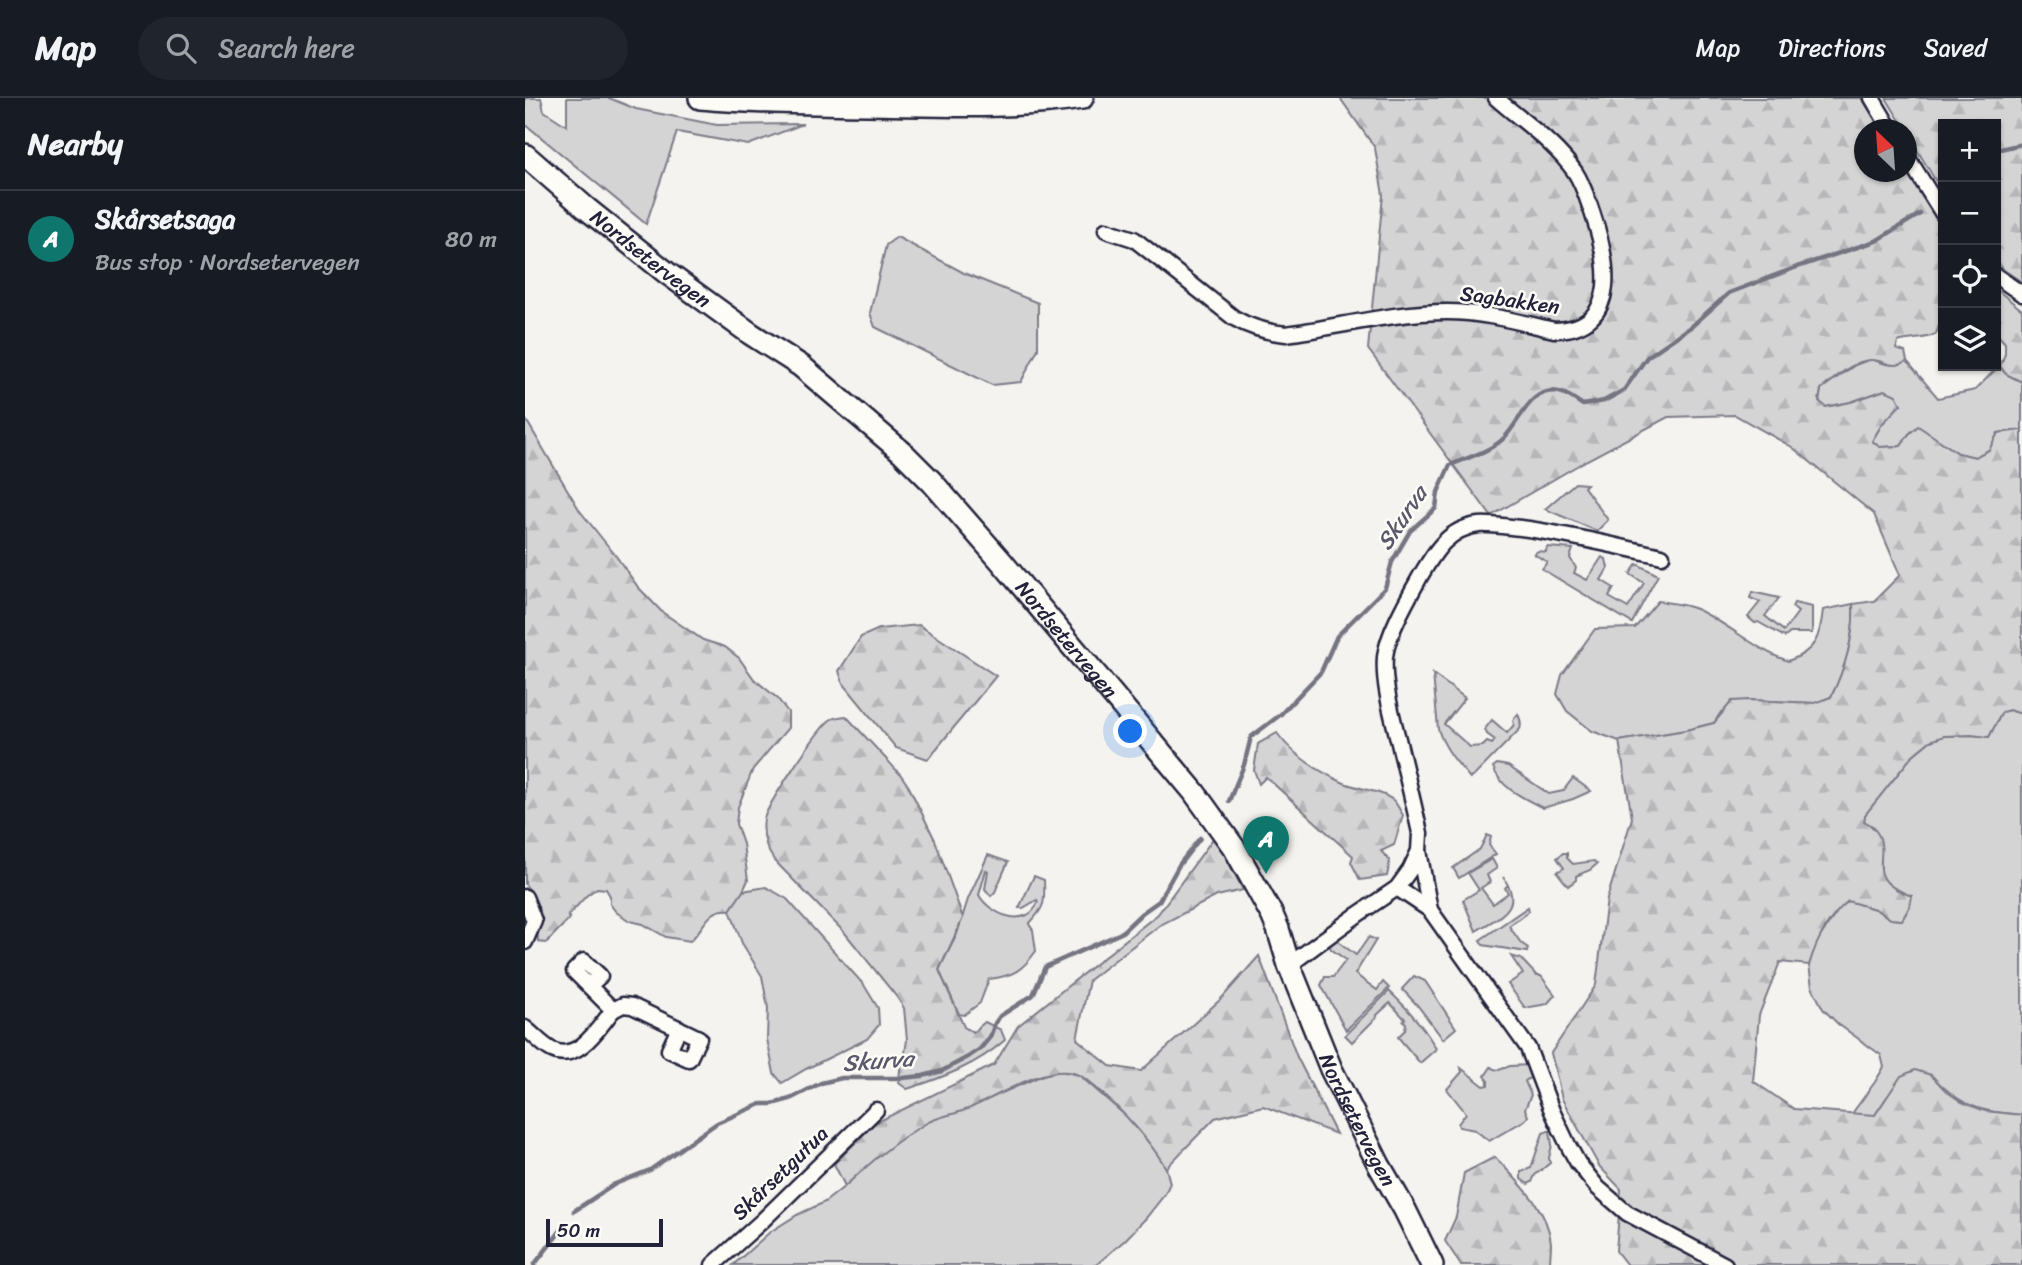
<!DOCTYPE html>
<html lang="en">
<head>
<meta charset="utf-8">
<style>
  body { margin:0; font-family:Sriracha,sans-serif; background:#20242c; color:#f1f3f6 }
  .controls { position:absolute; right:21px; top:21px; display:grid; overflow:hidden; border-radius:0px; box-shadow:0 2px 5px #0004 }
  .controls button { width:63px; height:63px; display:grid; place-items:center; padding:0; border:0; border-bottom:2px solid #363941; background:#171b24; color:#f1f3f6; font:35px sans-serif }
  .compass { position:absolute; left:1329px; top:21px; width:63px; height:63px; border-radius:50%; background:#171b24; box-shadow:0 2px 5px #0004; rotate:335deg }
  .scale { position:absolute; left:21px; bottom:18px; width:117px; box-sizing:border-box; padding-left:7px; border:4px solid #22223b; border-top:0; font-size:19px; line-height:24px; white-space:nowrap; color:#22223b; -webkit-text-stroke:5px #fdfcf7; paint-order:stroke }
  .you { position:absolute; left:606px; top:634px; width:24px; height:24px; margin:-18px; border:5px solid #fff; border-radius:50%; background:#1a73e8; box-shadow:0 0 0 10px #1a73e833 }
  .badge { display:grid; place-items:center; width:46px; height:46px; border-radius:50%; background:#0f766e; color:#fff; font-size:23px; font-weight:700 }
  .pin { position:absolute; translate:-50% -58px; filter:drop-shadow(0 2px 4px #0008) }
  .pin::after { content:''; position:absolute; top:37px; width:24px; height:21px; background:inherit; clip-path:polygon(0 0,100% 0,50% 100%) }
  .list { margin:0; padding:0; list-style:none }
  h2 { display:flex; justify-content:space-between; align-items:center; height:91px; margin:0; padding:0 28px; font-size:30px }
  h2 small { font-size:23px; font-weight:400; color:#9ea1a6 }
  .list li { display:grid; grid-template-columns:46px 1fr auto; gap:21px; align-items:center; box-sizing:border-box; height:98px; padding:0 28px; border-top:2px solid #363941 }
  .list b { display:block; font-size:26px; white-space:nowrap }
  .list p { margin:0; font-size:23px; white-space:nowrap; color:#9ea1a6 }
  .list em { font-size:23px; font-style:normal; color:#9ea1a6 }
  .icon { flex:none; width:38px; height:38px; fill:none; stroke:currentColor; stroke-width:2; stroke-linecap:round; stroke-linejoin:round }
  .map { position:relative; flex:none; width:1497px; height:1167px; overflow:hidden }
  header { display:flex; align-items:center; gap:42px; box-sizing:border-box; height:98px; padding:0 35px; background:#171b24; border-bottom:2px solid #363941 }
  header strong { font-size:33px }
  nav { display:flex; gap:38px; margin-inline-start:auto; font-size:24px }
  .search { width:490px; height:63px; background:#20242c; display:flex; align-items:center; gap:18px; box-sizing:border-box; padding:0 24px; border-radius:38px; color:#9ea1a6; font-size:26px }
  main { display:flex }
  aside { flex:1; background:#171b24 }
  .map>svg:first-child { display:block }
</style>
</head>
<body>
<header>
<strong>Map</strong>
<div class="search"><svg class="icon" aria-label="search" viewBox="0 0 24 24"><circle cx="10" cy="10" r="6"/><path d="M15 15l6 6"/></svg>Search here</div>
<nav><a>Map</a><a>Directions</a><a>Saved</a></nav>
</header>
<main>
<aside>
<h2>Nearby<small></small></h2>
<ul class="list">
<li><span class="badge">A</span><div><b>Skårsetsaga</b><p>Bus stop · Nordsetervegen</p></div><em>80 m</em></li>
</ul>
</aside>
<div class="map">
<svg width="1497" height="1167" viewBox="0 0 1497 1167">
  <defs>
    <pattern id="forest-firs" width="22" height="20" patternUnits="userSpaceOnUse" patternTransform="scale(1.75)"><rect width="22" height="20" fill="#d5d4d5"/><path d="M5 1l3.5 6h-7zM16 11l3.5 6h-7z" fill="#b7b6b8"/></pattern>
  </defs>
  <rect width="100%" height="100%" fill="#f4f3ef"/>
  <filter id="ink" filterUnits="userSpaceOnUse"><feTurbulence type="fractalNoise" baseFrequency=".0143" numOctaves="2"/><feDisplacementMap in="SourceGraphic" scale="14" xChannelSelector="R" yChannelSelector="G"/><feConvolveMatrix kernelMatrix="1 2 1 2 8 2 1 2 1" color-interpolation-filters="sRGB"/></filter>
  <g filter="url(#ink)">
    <g fill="#d5d4d5" stroke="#7c7b88" stroke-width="2">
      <polygon points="0,0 16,0 19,13 42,28 42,0 84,0 111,11 192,27 278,26 223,47 152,34 121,126 0,26"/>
      <polygon points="372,139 439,175 513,205 513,251 496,284 467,287 350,229 345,215 361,147"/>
      <path d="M1346,261C1359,266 1370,270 1382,263L1413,300L1450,292L1474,268L1481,276L1497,284V332L1473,335L1464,352L1450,359L1433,355L1393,329L1384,336L1376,348L1355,349L1347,343L1357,326L1376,306L1360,292L1326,304L1300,309L1294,304L1296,291L1330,267Z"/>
      <polygon points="1050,385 1062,386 1059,389 1083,422 1072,433 1020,411"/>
      <polygon points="1022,449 1048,451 1045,460 1051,470 1049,475 1062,482 1075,462 1077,459 1081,461 1083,470 1076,482 1089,490 1084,499 1103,510 1119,485 1105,476 1112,466 1133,477 1107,525 1017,471 1022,464 1009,456 1013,453 1021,454"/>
      <polygon points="1227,494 1254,500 1240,518 1259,533 1273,514 1267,509 1269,505 1287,509 1287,535 1265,535 1260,539 1233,524 1230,525 1223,519 1235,504 1225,500"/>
      <path d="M1133,503C1146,505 1160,506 1171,511C1204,526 1229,551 1263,563C1291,553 1295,539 1298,512L1328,506C1330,537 1320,571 1306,599L1290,605L1224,602L1196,614L1189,625L1161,632L1094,643L1067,633L1042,613L1032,596L1037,577L1070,531L1110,530Z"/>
      <path d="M908,576L940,600L919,626L945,649L958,648L962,644L967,646L970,642L962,636L960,631L967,622L982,635L989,627L988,622L993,616C995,621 997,625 995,631L949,678L945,680C932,665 919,650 913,631Z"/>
      <path d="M1484,612L1497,616V1017C1453,1013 1437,1010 1406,977L1362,999L1350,1017H1326L1350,984L1359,969L1356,957L1313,926L1298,911L1287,889L1284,867L1290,846L1314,811L1323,803L1350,811L1366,821L1377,822L1385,808L1386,798L1363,787L1356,778V754L1349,729L1339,723L1340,717L1388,657L1405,643L1419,638L1446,637L1464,639L1477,614Z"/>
      <path d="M972,666L983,668L1024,696L1038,693L1048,680L1066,693L1048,701L1018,710C999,700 975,690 968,669Z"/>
      <polygon points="962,737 966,739 964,747 971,756 934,780 928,770 955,751"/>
      <polygon points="1038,755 1042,755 1042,760 1048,766 1069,763 1072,766 1065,772 1051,778 1051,782 1043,788 1032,774 1039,770 1032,760"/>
      <path d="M463,757L483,764L470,794L466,798L460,791L463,773L461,772L454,797C465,817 503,832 513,804L512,802L498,810H494L509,778L519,782C520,805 520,809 504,826L508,832L511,853C497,873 488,878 464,881L455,905L439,917L434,916L414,872L432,836L443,801Z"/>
      <path d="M967,761L972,770L962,777L965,784L956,790L968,806L983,795L980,790L983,787L978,779C1000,810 975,818 951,833L938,802L954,792L943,775Z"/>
      <polygon points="241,789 262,801 339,887 353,910 354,927 342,941 281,971 257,985 249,975 242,941 243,910 237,878 217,845 205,812 218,793"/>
      <polygon points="1003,809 1004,813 984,828 996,845 1003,850 1002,854 958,847 955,842"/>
      <polygon points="813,839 815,845 831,857 844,839 851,842 830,876 852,892 858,884 864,890 821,932 796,887 800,879 808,879 821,862 806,851 804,846"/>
      <polygon points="986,858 996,861 1012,878 1016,878 1030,897 1022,906 1000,910 983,886 998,876"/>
      <polygon points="889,878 900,883 931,930 918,941 893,908 877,891"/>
      <path d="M864,893C882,910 900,929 911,951L895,965L873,939L880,932L881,925L878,923L880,921L865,905L851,918L852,919L827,944L820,937Z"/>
      <polygon points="1004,967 1008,975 1006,979 1000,983 1006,997 1000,1011 1003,1018 1000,1022 964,1043 950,1032 934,1029 933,1026 941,1015 922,991 937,974 936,970 959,988 963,987 963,982 960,978 966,969 969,971 974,972 985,968"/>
      <polygon points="535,973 554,977 602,1019 631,1053 641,1070 645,1085 640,1096 621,1120 600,1142 571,1167 208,1167 245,1134 272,1117 300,1104 320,1088 347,1063 374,1042 403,1023 441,1011 518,977"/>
      <polygon points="1023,1033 1025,1033 1027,1047 1024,1060 1025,1065 1010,1077 1007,1084 1003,1086 996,1081 996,1074 1006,1070 1018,1035"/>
    </g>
    <g fill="url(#forest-firs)" stroke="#7c7b88" stroke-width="2">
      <path d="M815,0H1337L1356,31L1339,32V74L1382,73L1418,130V217L1411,236C1400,242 1386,240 1373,244L1371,251L1380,254L1382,263C1366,273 1360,261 1345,262C1327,263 1310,281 1296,291L1294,303L1301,309L1326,304L1360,292L1371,297L1376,306L1357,326L1347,343L1355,349L1376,348L1384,336L1393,328L1433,355L1450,359L1464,352L1473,335L1497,332V616L1484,612L1477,614L1464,639L1446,637L1419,638L1405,643L1388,657L1340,717L1339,723C1381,748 1326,778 1387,798L1385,808L1377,822L1366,821L1350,811L1323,803C1304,819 1291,844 1284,867L1255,864L1234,917L1228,983L1269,1011L1350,1017L1376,978L1390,972L1406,977L1421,993L1437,1004L1460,1013L1497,1017V1167H1102L1091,1153L1096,1091L1074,1068L1037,1001L1026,955L1071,887L1082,801L1107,720L1094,643L1161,632L1189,625L1207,603L1224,602L1290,605L1306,599C1320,571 1330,537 1328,506L1349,503L1375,477L1349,416L1267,349L1210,317L1143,319L1062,362L966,418L843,251L858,97L850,50Z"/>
      <polygon points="1361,0 1497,0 1497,184 1479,172 1471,163 1471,26 1418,26 1418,95 1382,35 1381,32 1380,31"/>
      <polygon points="1471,191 1497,212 1497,284 1481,276 1475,268 1480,256 1480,245 1471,235"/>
      <path d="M0,320L55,413L91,458L113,489L137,514L178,542L200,549L214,560L229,581L252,600L263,614V630L228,671L213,709L211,726L218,746L223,782L218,793L205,812C182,810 180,830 165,843L141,839L118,826L105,823L91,814L85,806V798L81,791L72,790L61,798L43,818L45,820L21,845L13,844C11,815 21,813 0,786Z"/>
      <polygon points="394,527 471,578 403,661 371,650 318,585 314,573 336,539 354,531"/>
      <path d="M321,618L376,677L384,689L410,742L438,820L414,872L439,929L448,934L460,924L476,932L480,942C452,967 417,980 382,991L374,985L375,971L380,955L382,942L379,910L371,898L320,835L249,762C241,751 237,736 239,721C242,707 293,631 305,622C310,619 315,619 321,618Z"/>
      <path d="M752,635C768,657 793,673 817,684C832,691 856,692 869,703C872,706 875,713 878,717L869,747L856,753L865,763L862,778L835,782L826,764L828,758L741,679L734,686L729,672L733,646Z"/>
      <path d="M690,738L718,792L692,798L635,827L564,882L552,941L585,968L616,973L696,901L734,858L772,959L811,1036L738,1008L690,1020L641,1070C623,1040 598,1013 571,990C566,986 560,980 554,977C523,962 470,1001 440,1012C427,1017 411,1019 400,1026C370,1043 345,1065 320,1088L309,1066L350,1025L469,967L493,928L633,816Z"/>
      <path d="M970,1059C992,1083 1023,1110 1026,1145C1026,1152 1025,1160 1025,1167H936L920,1143L931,1119L939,1075Z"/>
    </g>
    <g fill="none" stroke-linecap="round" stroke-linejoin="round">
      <g stroke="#757582" stroke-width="4.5">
        <polyline points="1471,52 1497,46"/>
        <path d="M704,703L719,667L726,639L755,617L796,574L812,538L860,490L867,464L885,433L911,410L913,394L925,367C942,360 966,353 979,340C996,323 1005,288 1034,294C1042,295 1051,303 1058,307L1079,303L1099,292L1122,259L1167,228L1204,195L1272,169L1351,143L1395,116"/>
        <polyline points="49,1113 90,1086 125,1072 192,1025 236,1006 247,1006 265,1001 296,985 317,980 377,980 398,978 417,973 443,959 455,951 465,939 470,925 475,918 508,897 520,869 596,835 617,815 634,803 654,767 675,740"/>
        <polyline points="9,1167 37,1131"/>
      </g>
      <g stroke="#22223b" stroke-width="19">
        <g id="minor">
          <polyline points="1347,0 1366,32"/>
          <polyline points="1381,57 1418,116"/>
          <path d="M581,132L609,141L709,220C726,230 741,234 761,236C814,229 868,214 922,214C958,214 994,224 1029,232C1099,231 1082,158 1067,114C1062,100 1058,86 1050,74C1029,44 998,24 971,0"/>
          <polyline points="1471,178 1497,196"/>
          <polyline points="894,753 905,812"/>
          <polyline points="872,790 905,812 1003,950 1027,1013 1044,1049 1053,1065 1073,1090 1102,1115 1200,1167"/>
          <polyline points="0,799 9,823 0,844"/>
          <path d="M764,867L832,817L872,790L885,772L894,753L895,735C888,703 880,670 872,637C866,613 858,584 860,559C862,536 885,497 896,477C910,453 924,430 954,427C967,426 982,429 996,430C1043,436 1090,448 1137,458"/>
          <polyline points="88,912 98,907 107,908 174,940 164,961 144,952 154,930"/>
          <path d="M0,930C8,936 17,947 27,952C53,965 74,929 88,912L49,873L59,863L75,878L64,888"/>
          <polyline points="188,1167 237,1123 351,1012"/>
        </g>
      </g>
      <g stroke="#22223b" stroke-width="26">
        <g id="secondary">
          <path d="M175,0C230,5 286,5 342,6C414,7 486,11 557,0"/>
          <path id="s1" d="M0,57L62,111L142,175L226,236L276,268L377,354L407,384L476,463L669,694L710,751L747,817L753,831L764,867L806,971L854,1067L880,1112L907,1167"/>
        </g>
      </g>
      <use href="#minor" stroke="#fdfcf7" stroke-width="14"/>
      <use href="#secondary" stroke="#fdfcf7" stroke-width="21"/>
    </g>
  </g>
  <g text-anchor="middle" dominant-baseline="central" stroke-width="5" stroke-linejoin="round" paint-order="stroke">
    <g font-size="21" fill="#22223b" stroke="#fdfcf7">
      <text stroke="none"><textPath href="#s1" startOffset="163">Nordsetervegen</textPath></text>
      <text transform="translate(985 202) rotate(8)">Sagbakken</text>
      <text stroke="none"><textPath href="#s1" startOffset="730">Nordsetervegen</textPath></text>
      <text stroke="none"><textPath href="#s1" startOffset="1297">Nordsetervegen</textPath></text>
      <text transform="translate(255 1075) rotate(-44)">Skårsetgutua</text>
    </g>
    <g font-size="23" font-style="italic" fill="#59596b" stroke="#fdfcf7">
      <text transform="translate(877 420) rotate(-56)">Skurva</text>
      <text transform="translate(353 963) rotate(-4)">Skurva</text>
    </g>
  </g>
</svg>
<div class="controls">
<button>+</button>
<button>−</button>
<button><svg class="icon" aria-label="locate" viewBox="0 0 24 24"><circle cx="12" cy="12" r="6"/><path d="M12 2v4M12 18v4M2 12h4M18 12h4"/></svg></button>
<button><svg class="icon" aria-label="layers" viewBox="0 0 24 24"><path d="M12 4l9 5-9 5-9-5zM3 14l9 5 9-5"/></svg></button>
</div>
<svg class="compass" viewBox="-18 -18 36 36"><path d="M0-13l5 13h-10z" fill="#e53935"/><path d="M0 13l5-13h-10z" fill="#9ea1a6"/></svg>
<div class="scale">50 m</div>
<div class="you"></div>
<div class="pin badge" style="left:741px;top:776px">A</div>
</div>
</main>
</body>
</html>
